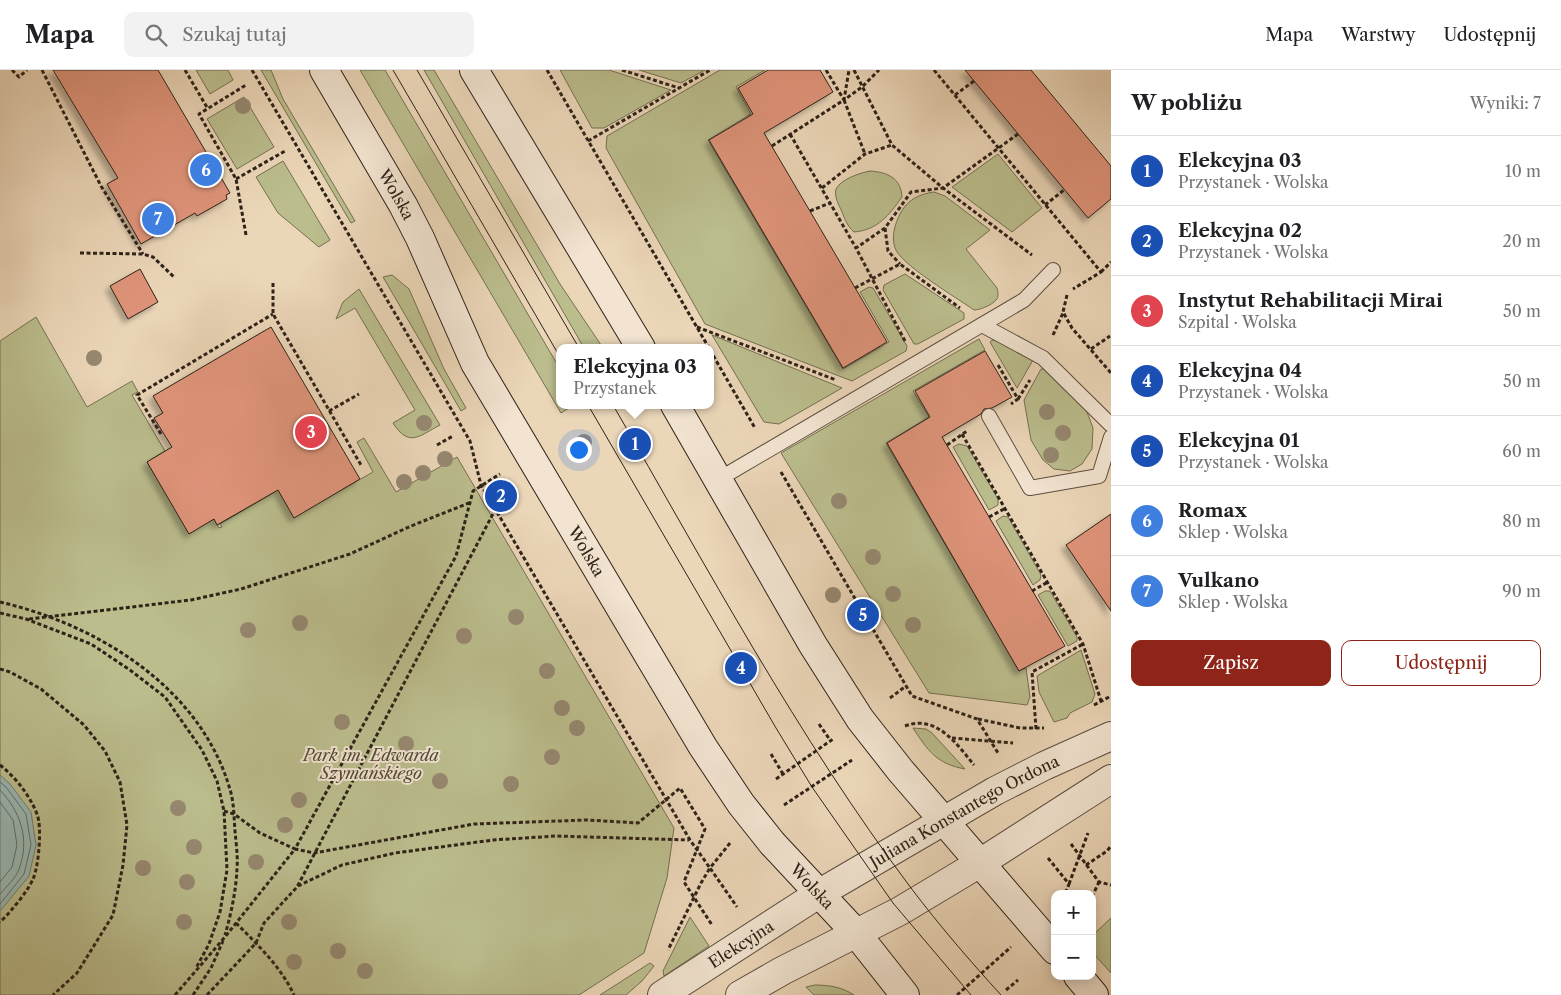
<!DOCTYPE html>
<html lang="pl">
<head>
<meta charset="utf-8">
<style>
  body { margin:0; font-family:"Libre Caslon Text",serif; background:#f2f2f2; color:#202124 }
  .controls { position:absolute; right:15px; bottom:15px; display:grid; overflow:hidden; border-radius:10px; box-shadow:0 2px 12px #0003 }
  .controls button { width:45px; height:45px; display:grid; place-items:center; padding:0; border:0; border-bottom:1px solid #e0e0e0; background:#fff; color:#202124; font:25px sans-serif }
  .you { position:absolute; left:578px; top:379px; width:18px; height:18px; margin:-12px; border:4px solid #fff; border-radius:50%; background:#1a73e8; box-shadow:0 0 0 8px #1a73e833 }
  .badge { display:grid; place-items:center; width:32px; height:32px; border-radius:50%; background:#8f2418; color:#fff; font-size:16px; font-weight:700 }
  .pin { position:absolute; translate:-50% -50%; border:2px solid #fff; box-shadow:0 1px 5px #0006 }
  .popup { position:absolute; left:556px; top:274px; width:158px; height:65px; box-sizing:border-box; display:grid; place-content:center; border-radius:10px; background:#fff; filter:drop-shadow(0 1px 4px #0005); font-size:16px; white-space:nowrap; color:#757577 }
  .popup b { font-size:19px; color:#202124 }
  .popup::after { content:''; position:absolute; left:50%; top:100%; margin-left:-10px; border:10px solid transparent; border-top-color:#fff }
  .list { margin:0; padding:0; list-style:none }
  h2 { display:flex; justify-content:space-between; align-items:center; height:65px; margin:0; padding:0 20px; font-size:21px }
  h2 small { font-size:16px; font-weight:400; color:#757577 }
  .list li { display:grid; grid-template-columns:32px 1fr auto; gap:15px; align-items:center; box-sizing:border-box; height:70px; padding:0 20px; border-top:1px solid #e0e0e0 }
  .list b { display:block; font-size:19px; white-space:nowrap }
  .list p { margin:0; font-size:16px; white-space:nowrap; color:#757577 }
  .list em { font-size:16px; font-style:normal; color:#757577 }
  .actions { display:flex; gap:10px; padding:15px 20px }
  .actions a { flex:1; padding:11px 0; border:1px solid #8f2418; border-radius:10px; text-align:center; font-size:18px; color:#8f2418 }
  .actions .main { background:#8f2418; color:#fff }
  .icon { flex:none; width:28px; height:28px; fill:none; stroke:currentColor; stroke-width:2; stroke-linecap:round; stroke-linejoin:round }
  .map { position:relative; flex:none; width:1111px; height:925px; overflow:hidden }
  header { display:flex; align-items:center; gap:30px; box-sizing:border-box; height:70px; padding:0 25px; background:#fff; border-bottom:1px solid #e0e0e0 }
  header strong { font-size:24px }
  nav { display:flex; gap:28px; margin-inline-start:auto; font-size:18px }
  .search { width:350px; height:45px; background:#f2f2f2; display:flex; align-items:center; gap:12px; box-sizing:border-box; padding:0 18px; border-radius:10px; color:#757577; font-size:19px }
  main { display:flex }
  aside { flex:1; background:#fff }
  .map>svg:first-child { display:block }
</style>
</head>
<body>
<header>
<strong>Mapa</strong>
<div class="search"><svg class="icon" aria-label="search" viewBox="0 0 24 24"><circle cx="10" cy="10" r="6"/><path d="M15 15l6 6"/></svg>Szukaj tutaj</div>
<nav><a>Mapa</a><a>Warstwy</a><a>Udostępnij</a></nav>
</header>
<main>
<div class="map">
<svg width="1111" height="925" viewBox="0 0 1111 925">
  <defs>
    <filter id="shadow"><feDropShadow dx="-4.5" dy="4.5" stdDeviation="2.5" flood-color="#0004"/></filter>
  </defs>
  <rect width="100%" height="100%" fill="#ebd6b8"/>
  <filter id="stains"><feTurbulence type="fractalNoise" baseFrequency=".004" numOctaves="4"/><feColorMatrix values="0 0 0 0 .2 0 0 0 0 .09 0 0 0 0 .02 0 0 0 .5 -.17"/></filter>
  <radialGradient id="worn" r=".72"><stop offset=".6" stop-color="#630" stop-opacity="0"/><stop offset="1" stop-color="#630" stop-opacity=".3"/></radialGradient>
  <g fill="#bbbd8d" stroke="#747052">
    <polygon points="196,0 228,0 233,10 210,24"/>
    <polygon points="261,0 271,0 283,29 355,151 351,153"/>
    <polygon points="360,0 385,0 560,299 560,335 574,335 561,343"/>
    <polygon points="424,0 434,0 560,214 603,278 584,278"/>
    <polygon points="560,0 609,0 671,20 604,58 592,58"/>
    <polygon points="639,0 705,0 681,13"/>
    <polygon points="720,0 765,0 736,17 751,44 708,70 843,299 889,272 860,222 869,217 873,218 907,276 906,281 852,311 705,254 606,78 607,66"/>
    <polygon points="244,27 274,77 237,99 207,49"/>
    <polygon points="998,84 1042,138 1012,162 952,117"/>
    <polygon points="283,91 330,170 319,177 278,143 256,107"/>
    <path d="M870,101C887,102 901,108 902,127C889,145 878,160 854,162C847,156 845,149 842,142C839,135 834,127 836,119C841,109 860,103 870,101Z"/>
    <path d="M934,122L945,126L990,160L966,179L997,218C998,222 999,227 996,230C992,235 980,240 974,240C957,228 900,194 895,178C891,166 895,154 900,144C907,130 919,124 934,122Z"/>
    <polygon points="905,204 964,243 964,249 918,274 914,274 883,220 884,215"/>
    <polygon points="392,205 409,219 444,299 466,338 461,341 383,207"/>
    <path d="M359,219L440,355C419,366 409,378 393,353L415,340L355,238L336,249L343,232Z"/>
    <polygon points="36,247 87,337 132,311 138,322 132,325 165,381 147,392 189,463 214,449 219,458 222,457 220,454 278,420 294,447 373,402 357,372 364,368 396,422 457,387 674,758 667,808 644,883 579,925 0,925 0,271"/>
    <polygon points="712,265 842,318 779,354 764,352"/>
    <polygon points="979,269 985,280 913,321 929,347 886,373 1019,601 1026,598 1030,627 1027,635 929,623 781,383"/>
    <polygon points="992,270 1002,272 1033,290 1017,318 990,272"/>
    <polygon points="1041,299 1047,299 1067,318 1087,342 1093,358 1092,379 1082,394 1070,401 1054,399 1043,390 1031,370 1024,330"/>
    <polygon points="959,374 967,376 998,429 998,435 989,440 953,377"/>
    <polygon points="1003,446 1008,447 1041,505 1040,510 1033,515 996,451"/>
    <polygon points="1045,521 1050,521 1077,567 1077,571 1068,576 1038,525"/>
    <polygon points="1081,580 1095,624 1092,632 1070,643 1067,648 1054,652 1039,622 1037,606"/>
    <path d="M913,658L926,659L932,663L965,699C937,694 928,681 913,658Z"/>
    <polygon points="690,847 709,876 664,906 663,901"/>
    <polygon points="1111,848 1111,903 1092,882 1092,866"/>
    <polygon points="650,893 654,896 642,911 626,925 600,925"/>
    <path d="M815,915C829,915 842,917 854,925H814L806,917Z"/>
  </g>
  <polygon fill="#99b8b4" stroke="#6e7c76" points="0,705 10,714 31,742 36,775 29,806 0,841"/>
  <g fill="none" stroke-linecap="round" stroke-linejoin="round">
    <g stroke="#636d66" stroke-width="1">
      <polyline points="0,712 6,717 26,744 31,775 24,804 0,834"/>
      <path d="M0,720C21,742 30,770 19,799C16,808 6,817 0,824"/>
      <polyline points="0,732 13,750 17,775 12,797 0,812"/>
    </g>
  </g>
  <g fill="#df947a" stroke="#2d2218" filter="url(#shadow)">
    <polygon points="53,0 158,0 230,123 226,125 227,129 197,146 195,143 141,174 107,114 118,108"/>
    <polygon points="768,0 820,0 833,22 764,63 887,272 843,298 709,70 753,44 738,18"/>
    <polygon points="965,0 1031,0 1111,96 1111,129 1088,148"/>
    <polygon points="140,199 158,232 128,249 110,216"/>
    <polygon points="271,257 360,409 294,448 278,420 217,455 214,449 189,464 147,392 172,377 154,348 163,343 153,326"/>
    <polygon points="985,281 1012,327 992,338 984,339 981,344 942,367 1065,576 1019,601 887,373 930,347 915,321"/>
    <polygon points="1111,444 1111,541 1066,475"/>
  </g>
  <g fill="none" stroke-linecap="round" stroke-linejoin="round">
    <g stroke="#5c4f40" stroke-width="16">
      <g id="service">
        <polyline points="982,255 1043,288 1111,355"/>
        <polyline points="989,346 1030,418 1099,406 1111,367"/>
        <polyline points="719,409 1024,230 1053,200"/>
      </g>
    </g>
    <g stroke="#5c4f40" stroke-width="30">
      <g id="tertiary">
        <path id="s1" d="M662,925L820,823L995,721L1044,696L1111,666"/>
        <polyline points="740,925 782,901 900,841 980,793 1111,709"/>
      </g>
    </g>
    <g stroke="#2d2218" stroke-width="30">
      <g id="secondary">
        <path id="s2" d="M324,0L403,135L420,168L475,293L703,677L741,734L772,773L856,863L905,925"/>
        <polyline points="474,0 641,278"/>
        <polyline points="675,335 813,575 860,649 900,700 1055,880"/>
        <polyline points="1078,906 1094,925"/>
      </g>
    </g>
    <g stroke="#2d2218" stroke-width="3" stroke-dasharray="4 2.5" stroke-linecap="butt">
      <polyline points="12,0 19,7 27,0"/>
      <polyline points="42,0 101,116 143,184"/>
      <polyline points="185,0 208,39"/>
      <polyline points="252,0 470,371 481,415 690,770 710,798 701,813 668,880"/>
      <polyline points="547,0 709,278"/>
      <polyline points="622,0 679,18"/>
      <polyline points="826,0 844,30 862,17 879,0"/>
      <polyline points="854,0 892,75 943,118 1032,185"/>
      <polyline points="934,0 1101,202 1073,219"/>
      <polyline points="955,25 974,11"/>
      <polyline points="844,30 865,84"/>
      <polyline points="790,64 830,133"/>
      <polyline points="588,71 710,0"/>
      <polyline points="772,76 844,30 849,0"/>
      <polyline points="236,109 285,81"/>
      <polyline points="822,118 865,84 892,75"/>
      <polyline points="1045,135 1064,120"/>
      <polyline points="810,141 830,133 856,178"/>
      <polyline points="885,158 888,181 900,194"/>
      <polyline points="246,165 236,109 199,44 246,15"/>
      <polyline points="80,183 143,184 153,187 174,207"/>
      <polyline points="1101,202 1111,192"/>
      <polyline points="273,213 273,244 361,395"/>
      <polyline points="855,218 900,194 960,238"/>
      <polyline points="1067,225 1063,242 1072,258 1111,303"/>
      <polyline points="697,257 836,310"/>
      <polyline points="1053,265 1063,243"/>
      <polyline points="905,271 856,178 885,158 911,122 943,118 1018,64"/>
      <polyline points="1091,279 1110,266"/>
      <polyline points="710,280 755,358"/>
      <polyline points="998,295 1018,329 1011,334"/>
      <polyline points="1018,329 1030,310"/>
      <polyline points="329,341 359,324"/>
      <polyline points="161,364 137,325 273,244"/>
      <polyline points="962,364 1083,574 1101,631"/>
      <polyline points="437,375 453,366"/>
      <polyline points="947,375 967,361"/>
      <polyline points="781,402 912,626 977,649 998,683"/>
      <polyline points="989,447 1006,438"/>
      <polyline points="1032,521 1048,512"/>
      <path d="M0,532C99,555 203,619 231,723C234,735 234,748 235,761C236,773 238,786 237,799C236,821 231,844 225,865"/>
      <polyline points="0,543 26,549 91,574 130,600 165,627 202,680 217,711 224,741 227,800 220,842 209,874 196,898"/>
      <polyline points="29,549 191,530 241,519 350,484 411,456 469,433"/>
      <polyline points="0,599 10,602 41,619 84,655 105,681 120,712 127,755 123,795 113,845 77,903 53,925"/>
      <polyline points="890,628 906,616"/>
      <polyline points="1094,635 1111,626"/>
      <polyline points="978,649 1020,658 1044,658"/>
      <polyline points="819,654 830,670"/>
      <path d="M905,656C936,644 957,674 974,695"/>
      <polyline points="1036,659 1032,602 1083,574"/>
      <polyline points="952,668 1013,673"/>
      <polyline points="771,684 783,704"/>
      <path d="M0,695C16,708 29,724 37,744C42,756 39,796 33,809C28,821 10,843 0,852"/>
      <polyline points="776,709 833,669"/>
      <polyline points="784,735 852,690"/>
      <polyline points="224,741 234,744 260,763 295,779 456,486 473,421 500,404"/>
      <polyline points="730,773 710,798 737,837"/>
      <polyline points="1071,774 1099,812 1111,815"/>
      <polyline points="1048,788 1069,814 1065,824"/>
      <polyline points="1086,795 1107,781 1111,776"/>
      <polyline points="1069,814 1088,763"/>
      <polyline points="298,816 342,795 395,783 493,770 556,766 689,770"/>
      <polyline points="1092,827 1099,812"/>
      <path d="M236,853C258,875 281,897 294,925"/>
      <polyline points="1006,920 1018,910"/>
      <polyline points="175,925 225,867 295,779 314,783 474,754 587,750 638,753 680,718 705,759 684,812 712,855"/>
      <polyline points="193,925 211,898 223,871"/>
      <polyline points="207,925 256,873 264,853 297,817 495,440"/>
      <polyline points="957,925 1011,877"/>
    </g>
    <use href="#service" stroke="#f2e4d1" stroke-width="14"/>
    <use href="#tertiary" stroke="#f2e4d1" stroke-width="28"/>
    <use href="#secondary" stroke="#f2e4d1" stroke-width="28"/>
    <g stroke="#2d2218" stroke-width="1">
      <polyline points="393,0 560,287"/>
      <polyline points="417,0 579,278"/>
      <polyline points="588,335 776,658 812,717 893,833 971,925"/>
      <path d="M613,335C708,499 797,666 911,818C939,855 970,891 1001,925"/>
    </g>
  </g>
  <g fill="#968870">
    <circle cx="243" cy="36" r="8"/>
    <circle cx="94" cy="288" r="8"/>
    <circle cx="1047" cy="342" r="8"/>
    <circle cx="424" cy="353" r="8"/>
    <circle cx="1063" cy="363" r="8"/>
    <circle cx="584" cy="372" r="8"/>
    <circle cx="1051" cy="385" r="8"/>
    <circle cx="445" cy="389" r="8"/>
    <circle cx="423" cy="403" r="8"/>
    <circle cx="404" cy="412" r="8"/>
    <circle cx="839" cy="431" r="8"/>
    <circle cx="873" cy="487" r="8"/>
    <circle cx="893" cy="524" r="8"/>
    <circle cx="833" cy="525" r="8"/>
    <circle cx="516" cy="547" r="8"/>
    <circle cx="300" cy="553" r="8"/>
    <circle cx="913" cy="555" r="8"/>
    <circle cx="248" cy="560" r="8"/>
    <circle cx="464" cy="566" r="8"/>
    <circle cx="547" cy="601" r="8"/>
    <circle cx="562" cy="638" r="8"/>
    <circle cx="342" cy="652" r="8"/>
    <circle cx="577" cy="658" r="8"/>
    <circle cx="406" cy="674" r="8"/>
    <circle cx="552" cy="687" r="8"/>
    <circle cx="440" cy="711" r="8"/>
    <circle cx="511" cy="714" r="8"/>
    <circle cx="299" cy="730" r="8"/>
    <circle cx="178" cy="738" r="8"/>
    <circle cx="285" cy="755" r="8"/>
    <circle cx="194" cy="777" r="8"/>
    <circle cx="256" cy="792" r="8"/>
    <circle cx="143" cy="798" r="8"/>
    <circle cx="187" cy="812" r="8"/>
    <circle cx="184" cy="852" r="8"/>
    <circle cx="289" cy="852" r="8"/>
    <circle cx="338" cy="881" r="8"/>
    <circle cx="294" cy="892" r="8"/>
    <circle cx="365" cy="901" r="8"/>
  </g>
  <g text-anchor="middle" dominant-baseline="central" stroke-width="4" stroke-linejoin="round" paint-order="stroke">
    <g font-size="16" fill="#2d2218" stroke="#f2e4d1">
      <text stroke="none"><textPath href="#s2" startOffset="144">Wolska</textPath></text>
      <text stroke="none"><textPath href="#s2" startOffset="549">Wolska</textPath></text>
      <text stroke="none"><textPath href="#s1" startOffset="354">Juliana Konstantego Ordona</textPath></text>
      <text stroke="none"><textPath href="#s2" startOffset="954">Wolska</textPath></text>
      <text stroke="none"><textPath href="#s1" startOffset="94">Elekcyjna</textPath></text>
    </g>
    <g font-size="16" font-style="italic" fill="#504935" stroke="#f2e4d1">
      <text x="371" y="685">Park im. Edwarda<tspan x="371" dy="18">Szymańskiego</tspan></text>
    </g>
  </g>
  <rect width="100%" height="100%" filter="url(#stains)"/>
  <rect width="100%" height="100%" fill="url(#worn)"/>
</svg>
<div class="controls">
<button>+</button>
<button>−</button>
</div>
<div class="you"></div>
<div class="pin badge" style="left:635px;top:374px;background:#1a4fb4">1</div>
<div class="popup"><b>Elekcyjna 03</b>Przystanek</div>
<div class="pin badge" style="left:501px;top:426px;background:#1a4fb4">2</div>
<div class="pin badge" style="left:311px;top:362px;background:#e0444e">3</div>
<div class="pin badge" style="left:741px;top:598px;background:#1a4fb4">4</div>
<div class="pin badge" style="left:863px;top:545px;background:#1a4fb4">5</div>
<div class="pin badge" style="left:206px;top:100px;background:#3f7fe0">6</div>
<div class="pin badge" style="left:158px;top:149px;background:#3f7fe0">7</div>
</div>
<aside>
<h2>W pobliżu<small>Wyniki: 7</small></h2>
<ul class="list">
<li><span class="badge" style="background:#1a4fb4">1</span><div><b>Elekcyjna 03</b><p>Przystanek · Wolska</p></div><em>10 m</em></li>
<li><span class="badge" style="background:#1a4fb4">2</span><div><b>Elekcyjna 02</b><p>Przystanek · Wolska</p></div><em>20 m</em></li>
<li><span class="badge" style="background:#e0444e">3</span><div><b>Instytut Rehabilitacji Mirai</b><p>Szpital · Wolska</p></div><em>50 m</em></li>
<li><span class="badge" style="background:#1a4fb4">4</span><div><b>Elekcyjna 04</b><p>Przystanek · Wolska</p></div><em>50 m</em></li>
<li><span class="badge" style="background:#1a4fb4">5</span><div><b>Elekcyjna 01</b><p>Przystanek · Wolska</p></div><em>60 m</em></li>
<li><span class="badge" style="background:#3f7fe0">6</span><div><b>Romax</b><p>Sklep · Wolska</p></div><em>80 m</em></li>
<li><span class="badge" style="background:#3f7fe0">7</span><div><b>Vulkano</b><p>Sklep · Wolska</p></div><em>90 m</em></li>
</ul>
<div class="actions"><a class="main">Zapisz</a><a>Udostępnij</a></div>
</aside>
</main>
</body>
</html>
